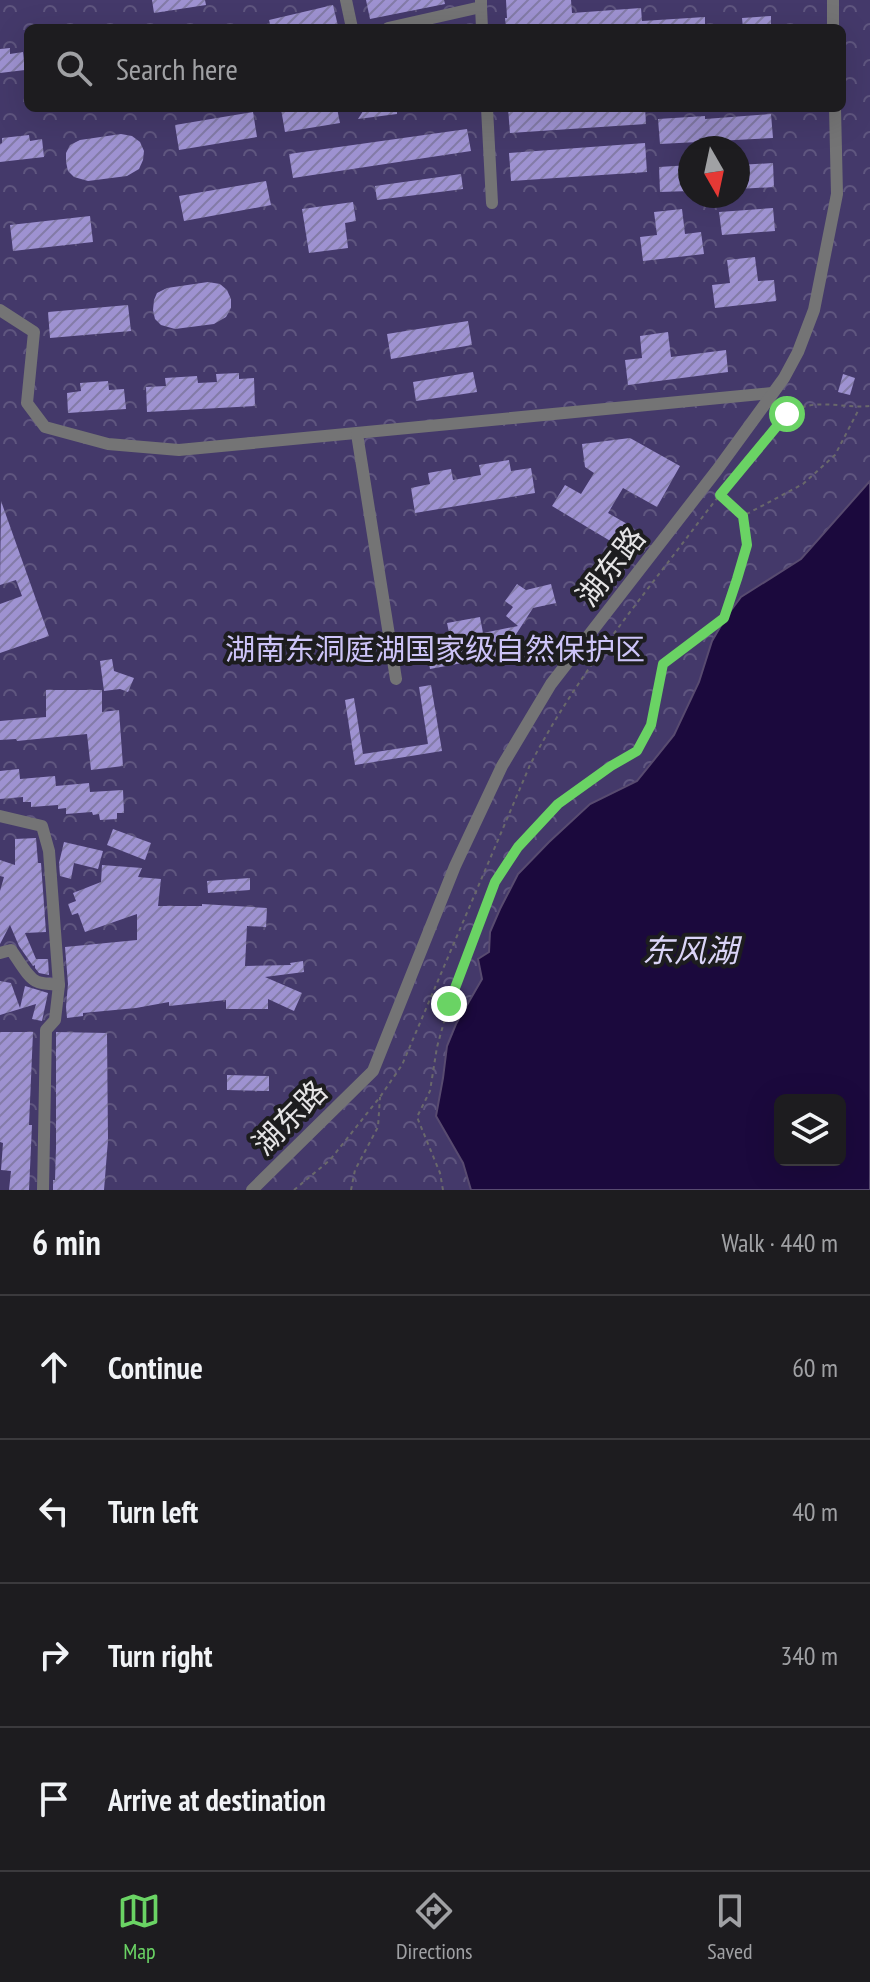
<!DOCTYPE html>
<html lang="en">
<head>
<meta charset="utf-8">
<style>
  body { margin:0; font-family:"PT Sans Narrow","Noto Sans SC",sans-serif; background:#252528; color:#f1f3f6 }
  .controls { position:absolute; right:24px; bottom:24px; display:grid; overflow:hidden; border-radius:12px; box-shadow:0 8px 32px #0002 }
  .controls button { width:72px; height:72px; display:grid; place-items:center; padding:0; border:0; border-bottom:2px solid #3b3a3d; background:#1d1c1f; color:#f1f3f6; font:40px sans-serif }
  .compass { position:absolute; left:678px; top:136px; width:72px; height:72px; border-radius:50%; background:#1d1c1f; box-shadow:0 8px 32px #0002; rotate:171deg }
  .stop { position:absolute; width:24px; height:24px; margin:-18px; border:6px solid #6ad364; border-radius:50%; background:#fff }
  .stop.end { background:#6ad364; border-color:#fff; box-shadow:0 2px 8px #0008 }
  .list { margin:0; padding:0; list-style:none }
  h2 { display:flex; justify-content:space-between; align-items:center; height:104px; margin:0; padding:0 32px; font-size:34px }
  h2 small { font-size:26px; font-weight:400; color:#a0a1a4 }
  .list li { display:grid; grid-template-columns:52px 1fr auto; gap:24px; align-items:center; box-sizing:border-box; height:144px; padding:0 32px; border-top:2px solid #3b3a3d }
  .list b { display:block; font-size:30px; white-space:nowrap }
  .list em { font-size:26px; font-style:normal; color:#a0a1a4 }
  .icon { flex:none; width:44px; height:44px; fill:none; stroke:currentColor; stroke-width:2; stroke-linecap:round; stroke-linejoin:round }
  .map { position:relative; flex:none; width:870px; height:1190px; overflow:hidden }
  .search { position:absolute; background:#1d1c1f; box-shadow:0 8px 32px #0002; left:24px; right:24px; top:24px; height:88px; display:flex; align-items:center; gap:20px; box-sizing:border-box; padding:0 28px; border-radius:12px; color:#a0a1a4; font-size:30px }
  .sheet { height:680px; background:#1d1c1f }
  nav { display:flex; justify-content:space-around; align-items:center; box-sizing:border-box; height:112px; border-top:2px solid #3b3a3d; background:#1d1c1f; font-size:22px; color:#a0a1a4 }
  nav a { display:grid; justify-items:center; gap:4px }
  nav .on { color:#6ad364 }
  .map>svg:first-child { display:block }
</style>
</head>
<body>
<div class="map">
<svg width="870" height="1190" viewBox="0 0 870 1190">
  <defs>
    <pattern id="park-crowns" width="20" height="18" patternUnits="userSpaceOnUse" patternTransform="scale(2)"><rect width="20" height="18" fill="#44396a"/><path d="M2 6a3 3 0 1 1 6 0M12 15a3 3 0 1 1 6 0" fill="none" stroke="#5f567f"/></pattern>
    <pattern id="building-hatch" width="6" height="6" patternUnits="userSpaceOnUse" patternTransform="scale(2)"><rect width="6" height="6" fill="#9e92d1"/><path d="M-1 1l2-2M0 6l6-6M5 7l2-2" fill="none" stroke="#837ba7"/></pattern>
  </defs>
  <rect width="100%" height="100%" fill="#272629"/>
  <path fill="url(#park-crowns)" fill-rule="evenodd" d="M0,0H870V1190H0ZM28,28H842V108H28ZM690,148H738V196H690ZM780,1100H840V1160H780Z"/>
  <path fill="#1b093d" stroke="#584b70" stroke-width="2" fill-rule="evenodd" d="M870,481V1190H471L463,1163L436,1116L443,1078L447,1046L456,1024L482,979L478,959L489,952L490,932L500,909L518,874L549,842L590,804L637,781L674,735L699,682L712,641L726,617L741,597L801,559ZM780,1100H840V1160H780Z"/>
  <g fill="url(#building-hatch)">
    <polygon points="152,0 205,0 206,5 154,13"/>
    <polygon points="366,0 444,0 445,4 370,19"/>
    <polygon points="506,0 571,0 572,13 641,8 642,21 705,17 705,28 506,28 505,18 507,18"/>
    <polygon points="333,5 338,26 329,28 271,28 269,20"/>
    <polygon points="771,16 771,28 743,28 742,18"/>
    <polygon points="10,48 10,54 23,52 25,70 0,73 0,49"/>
    <polygon points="287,108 337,108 340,123 285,132 281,109"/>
    <polygon points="365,108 397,108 397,114 358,119"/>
    <polygon points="508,108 645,108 646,124 510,133"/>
    <polygon points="253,112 257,137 179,150 175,125"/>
    <polygon points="771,114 773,138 660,144 658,119 705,116 705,119"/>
    <polygon points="467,129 471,151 293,178 289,154"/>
    <polygon points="121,134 132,136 140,142 144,151 143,160 139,169 127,176 88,181 74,177 68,171 66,162 66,153 70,145 80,140"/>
    <polygon points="29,135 30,141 42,139 44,157 0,162 0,144 2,143 2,138"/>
    <polygon points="645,143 647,172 511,181 509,153"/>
    <polygon points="773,163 774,187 738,189 738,165"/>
    <polygon points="690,165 690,191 660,192 659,167"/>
    <polygon points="461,174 463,189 377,200 375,186"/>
    <polygon points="266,181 271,205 184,221 179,196"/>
    <polygon points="353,202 356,221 345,223 348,248 309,253 302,209"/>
    <polygon points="773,208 775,231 722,235 719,212"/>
    <polygon points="682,209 685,234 701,232 704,254 643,261 640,237 657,235 654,212"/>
    <polygon points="90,216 93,242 13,251 10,225"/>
    <polygon points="755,257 758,281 774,280 776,301 715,308 712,285 730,283 727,260"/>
    <polygon points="208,282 220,284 227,290 231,299 231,308 226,317 214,324 175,329 161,325 155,319 153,310 154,300 157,293 167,288"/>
    <polygon points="128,305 131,331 50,338 48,312"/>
    <polygon points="468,321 472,345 391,359 387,334"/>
    <polygon points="668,332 671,357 726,350 728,372 628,385 625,360 642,358 640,336"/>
    <polygon points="473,372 477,392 416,401 413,382"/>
    <polygon points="239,373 239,379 254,378 255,406 147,412 146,387 166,386 165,378 197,376 198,383 217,382 216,374"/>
    <polygon points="843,374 855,378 850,395 838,392"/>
    <polygon points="108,381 109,390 124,389 126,409 68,413 67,393 81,391 80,383"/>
    <polygon points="630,438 680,466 657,507 623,488 608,513 629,525 617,545 552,506 565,485 581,494 594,473 585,467 582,444"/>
    <polygon points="509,460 511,471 531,468 535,493 415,513 411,488 430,484 428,473 451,469 453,480 481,475 479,465"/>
    <polygon points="1,501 49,636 0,653 0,604 22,596 16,580 0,585"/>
    <polygon points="517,584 526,590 551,584 556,603 533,608 513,639 516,653 430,669 425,642 450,637 447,623 480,617 483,633 518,626 506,616 513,607 505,601"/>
    <polygon points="112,659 114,671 134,678 128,692 120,689 104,691 100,661"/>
    <polygon points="431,685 442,751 355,765 345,700 354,698 363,754 428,744 419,687"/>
    <polygon points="46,690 102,690 102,712 119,710 123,766 91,770 87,734 17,741 16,739 0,740 0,721 46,717"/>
    <polygon points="19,769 20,779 55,776 56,786 89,783 90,792 123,790 124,813 117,813 117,819 100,820 99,814 93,815 92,812 66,814 66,808 58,809 58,805 31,807 31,802 23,802 23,797 0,799 0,771"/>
    <polygon points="113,829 151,843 145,860 107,845"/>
    <polygon points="36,838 38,863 41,863 46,932 25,933 36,959 48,959 49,975 39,973 35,968 35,965 33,966 19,946 10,925 0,944 0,891 4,877 0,876 0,860 15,865 15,839"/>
    <polygon points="64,842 103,851 98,869 74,863 71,879 60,876 59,863"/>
    <polygon points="102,865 142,868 138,877 161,879 158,906 202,906 202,904 267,908 266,927 247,926 245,966 291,965 290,963 303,961 304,972 265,977 302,993 294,1011 268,999 268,1009 226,1009 226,1000 169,1006 169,1002 136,1008 83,1013 83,1016 67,1018 66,1007 68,984 65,947 137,940 137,914 85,932 78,913 72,915 68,904 76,901 73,893 101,882"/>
    <polygon points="250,878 250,890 208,893 207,881"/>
    <polygon points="0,981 11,983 20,1008 25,986 48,993 42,1021 32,1019 36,1004 0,1015"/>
    <polygon points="0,1032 33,1032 29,1125 32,1125 29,1190 9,1190 11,1171 1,1170 3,1143 0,1142"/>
    <polygon points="56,1032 107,1033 108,1140 104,1190 53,1190 53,1180 55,1180 56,1148"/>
    <polygon points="227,1075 269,1076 269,1091 227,1090"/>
  </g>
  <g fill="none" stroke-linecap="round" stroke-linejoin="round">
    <g stroke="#69686b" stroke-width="2" stroke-dasharray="4 4" stroke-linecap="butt">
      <polyline points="720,495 742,516"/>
      <path d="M294,1190L330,1160L380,1097L402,1065L530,765C576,676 641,599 701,519C721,493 741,467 762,442C770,434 777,422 787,415C811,396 843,409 870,406"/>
      <polyline points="351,1190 355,1170 378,1127 380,1097"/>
      <polyline points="443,1190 440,1173 417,1117 430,1091 437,1047 449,1004 495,882 518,847 558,804 611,766 637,751 651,725 663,664 724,618 747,545 743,516 803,484 835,455 859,409"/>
    </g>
    <g stroke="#747475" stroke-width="12">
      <polyline points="346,0 352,28"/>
      <polyline points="833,0 833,28"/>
      <polyline points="481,7 482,28"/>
      <polyline points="388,28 481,7 481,0"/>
      <polyline points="487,108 492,203"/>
      <polyline points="0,310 34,332 27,403 45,427 108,444 179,450 772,393"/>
      <polyline points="357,434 396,679"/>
      <polyline points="0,816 42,826 49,851 59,985 55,1020 46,1030 43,1190"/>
      <path d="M0,953L11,950C18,959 28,979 38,982C44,984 52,984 59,985"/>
      <polyline points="252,1190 373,1071 455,866 502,766 551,684 717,470 784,378 798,352 814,310 837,194 835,108"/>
    </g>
  </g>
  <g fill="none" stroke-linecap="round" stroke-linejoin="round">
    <polyline stroke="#6ad364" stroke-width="10" points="449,1004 495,882 518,847 558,804 611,766 637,751 651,725 663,664 724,618 737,579 747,545 743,516 720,495 787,414"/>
  </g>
  <g text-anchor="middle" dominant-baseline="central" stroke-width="8" stroke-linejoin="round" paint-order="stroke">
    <g font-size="30" fill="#e5e4e6" stroke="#1d1d1f">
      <text transform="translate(610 566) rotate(-52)">湖东路</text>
      <text transform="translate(289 1117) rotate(-45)">湖东路</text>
    </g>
    <g font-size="30" fill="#cdc4f8" stroke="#1d1d1f">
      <text x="435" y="648">湖南东洞庭湖国家级自然保护区</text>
    </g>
    <g font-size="32" font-style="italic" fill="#dad4f7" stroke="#1d1d1f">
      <text x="690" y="950">东风湖</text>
    </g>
  </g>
</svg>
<div class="controls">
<button><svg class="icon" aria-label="layers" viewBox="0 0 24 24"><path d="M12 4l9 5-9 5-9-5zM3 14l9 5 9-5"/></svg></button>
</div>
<svg class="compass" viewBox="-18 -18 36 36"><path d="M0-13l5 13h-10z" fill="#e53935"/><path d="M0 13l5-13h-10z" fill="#a0a1a4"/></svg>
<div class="stop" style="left:787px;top:414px"></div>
<div class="stop end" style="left:449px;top:1004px"></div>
<div class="search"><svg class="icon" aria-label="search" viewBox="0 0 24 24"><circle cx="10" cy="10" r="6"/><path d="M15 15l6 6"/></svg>Search here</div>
</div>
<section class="sheet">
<h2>6 min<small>Walk · 440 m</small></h2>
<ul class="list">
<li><svg class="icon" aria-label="ahead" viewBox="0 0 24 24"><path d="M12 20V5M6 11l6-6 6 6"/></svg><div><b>Continue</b></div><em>60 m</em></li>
<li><svg class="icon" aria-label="left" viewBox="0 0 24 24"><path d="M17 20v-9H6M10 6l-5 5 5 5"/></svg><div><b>Turn left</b></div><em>40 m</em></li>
<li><svg class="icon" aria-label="right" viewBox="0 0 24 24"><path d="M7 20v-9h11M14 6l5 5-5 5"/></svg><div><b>Turn right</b></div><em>340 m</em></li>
<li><svg class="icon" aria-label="arrive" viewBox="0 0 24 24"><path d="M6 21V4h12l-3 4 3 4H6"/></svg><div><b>Arrive at destination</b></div></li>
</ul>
</section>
<nav>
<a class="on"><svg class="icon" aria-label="map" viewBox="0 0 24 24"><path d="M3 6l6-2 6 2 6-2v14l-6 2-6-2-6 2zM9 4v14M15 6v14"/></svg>Map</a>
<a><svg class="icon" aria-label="directions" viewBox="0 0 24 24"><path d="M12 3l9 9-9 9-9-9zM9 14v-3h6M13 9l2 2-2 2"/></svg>Directions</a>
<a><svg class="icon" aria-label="saved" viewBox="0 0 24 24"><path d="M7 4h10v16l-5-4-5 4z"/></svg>Saved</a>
</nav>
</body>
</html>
